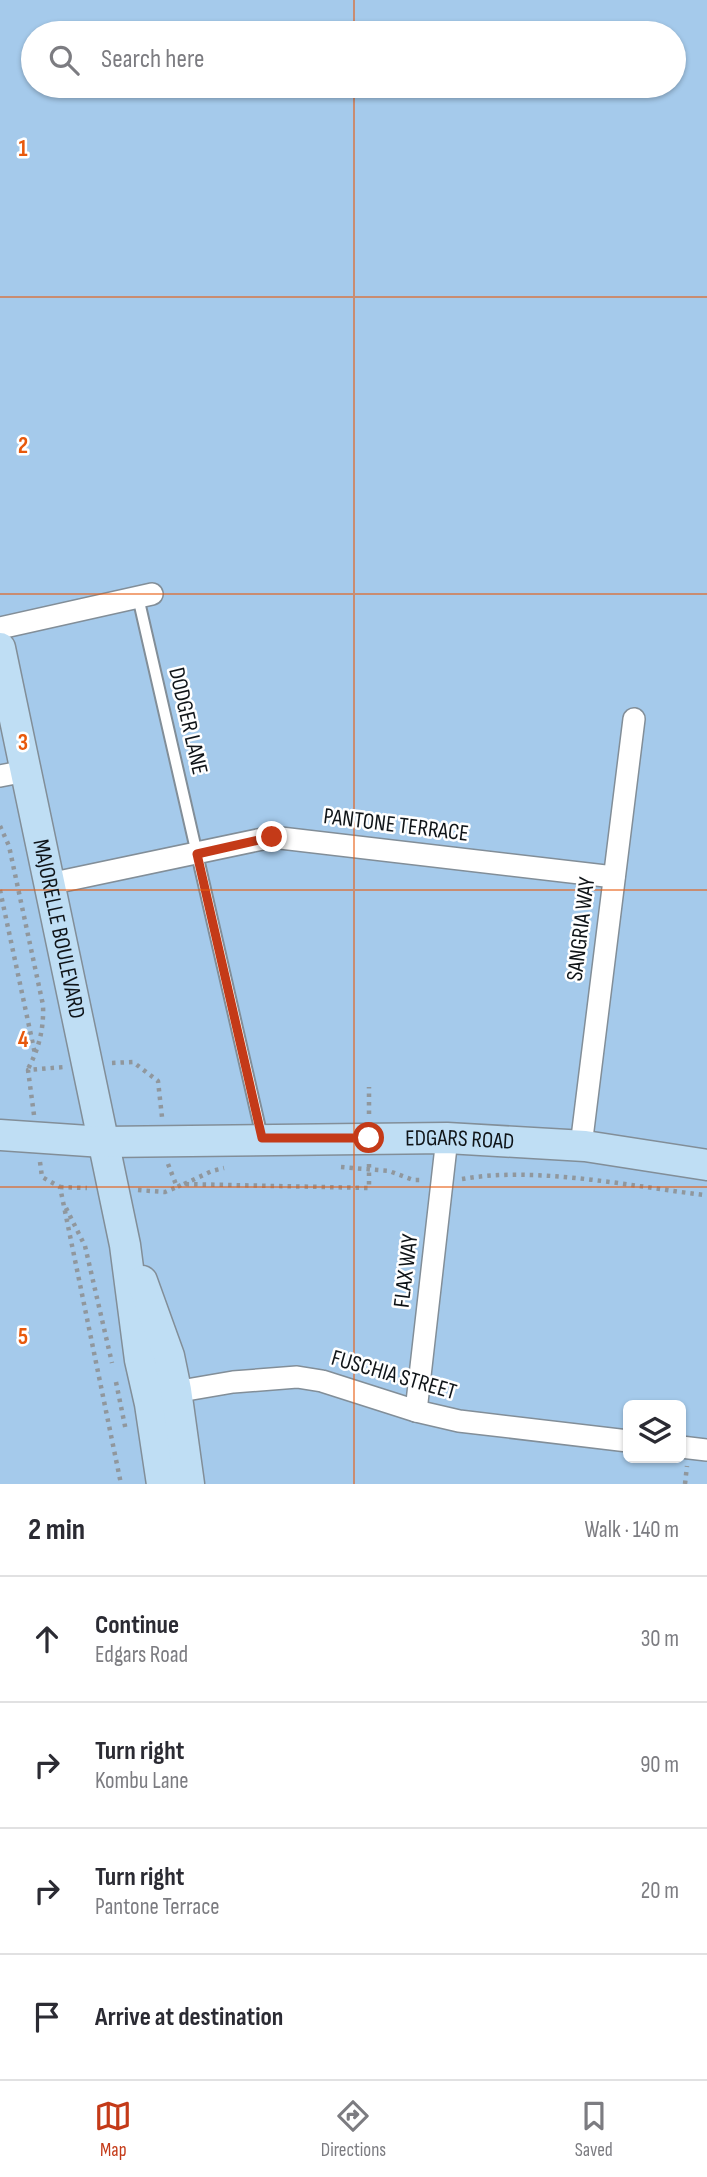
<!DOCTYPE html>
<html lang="en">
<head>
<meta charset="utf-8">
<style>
  body { margin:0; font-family:"Sofia Sans Condensed",sans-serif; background:#f2f2f3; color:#2b2b33 }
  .controls { position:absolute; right:21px; bottom:21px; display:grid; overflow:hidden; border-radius:10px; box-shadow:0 2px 5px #0004 }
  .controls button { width:63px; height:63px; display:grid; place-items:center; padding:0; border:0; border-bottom:2px solid #e1e1e2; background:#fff; color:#2b2b33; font:35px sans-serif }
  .stop { position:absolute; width:21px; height:21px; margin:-16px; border:5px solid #c43a18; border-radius:50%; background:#fff }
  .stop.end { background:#c43a18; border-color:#fff; box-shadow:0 2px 7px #0008 }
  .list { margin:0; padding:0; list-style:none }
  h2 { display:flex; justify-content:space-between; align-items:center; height:91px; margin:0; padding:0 28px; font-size:30px }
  h2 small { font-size:23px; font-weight:400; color:#7c7c81 }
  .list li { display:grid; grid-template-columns:46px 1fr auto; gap:21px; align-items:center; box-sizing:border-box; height:126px; padding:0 28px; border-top:2px solid #e1e1e2 }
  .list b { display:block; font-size:26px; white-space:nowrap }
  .list p { margin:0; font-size:23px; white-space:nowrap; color:#7c7c81 }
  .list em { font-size:23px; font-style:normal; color:#7c7c81 }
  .icon { flex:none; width:38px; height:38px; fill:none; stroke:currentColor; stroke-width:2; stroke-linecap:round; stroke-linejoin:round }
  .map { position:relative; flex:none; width:707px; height:1484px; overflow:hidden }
  .search { position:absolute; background:#fff; box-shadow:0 2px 5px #0004; left:21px; right:21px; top:21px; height:77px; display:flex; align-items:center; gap:18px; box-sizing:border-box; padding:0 24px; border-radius:38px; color:#7c7c81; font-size:26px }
  .sheet { height:595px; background:#fff }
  nav { display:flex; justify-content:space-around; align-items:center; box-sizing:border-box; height:98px; border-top:2px solid #e1e1e2; background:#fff; font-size:19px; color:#7c7c81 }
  nav a { display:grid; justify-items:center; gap:4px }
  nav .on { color:#c43a18 }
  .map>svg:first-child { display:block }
</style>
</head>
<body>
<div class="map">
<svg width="707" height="1484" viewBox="0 0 707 1484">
  <rect width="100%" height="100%" fill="#eef6fd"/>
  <path fill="#a5caeb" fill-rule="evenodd" d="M0,0H707V1484H0ZM33,33H674V86H33ZM628,1405H681V1458H628Z"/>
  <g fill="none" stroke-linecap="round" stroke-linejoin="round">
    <g stroke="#828e98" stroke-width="14">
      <polyline id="lane" points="138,597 262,1137"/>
    </g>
    <g stroke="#828e98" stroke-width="24">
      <g id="street">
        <polyline points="0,628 152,594"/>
        <polyline points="0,776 26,771"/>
        <polyline points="49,884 272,837 614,877"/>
        <polyline points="581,1146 634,719"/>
        <polyline points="163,1394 233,1382 297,1377 322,1381 416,1411 459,1421 628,1441"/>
        <polyline points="416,1411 447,1138"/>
        <polyline points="681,1447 707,1450"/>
      </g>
    </g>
    <g stroke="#828e98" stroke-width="33">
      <g id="secondary">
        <path id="s1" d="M0,648L125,1245L140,1360L150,1404L162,1484"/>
        <path id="s2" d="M0,1135L103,1142L447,1138L585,1146L707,1165"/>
        <polyline points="142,1281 169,1356 176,1390 189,1484"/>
      </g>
    </g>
    <g stroke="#90979d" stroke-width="4.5" stroke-dasharray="3.5 5" stroke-linecap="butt">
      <path d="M0,826L9,846L43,1005C44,1029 39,1048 28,1069"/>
      <polyline points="0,890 35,1054"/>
      <polyline points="112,1063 133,1062 158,1081 162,1117"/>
      <polyline points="369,1114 369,1087"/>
      <polyline points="34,1115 28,1070 64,1067"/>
      <polyline points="40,1162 42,1177 60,1187 121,1484"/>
      <polyline points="168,1164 177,1187 183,1184 369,1188 369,1161"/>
      <polyline points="341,1167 389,1171 413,1180 422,1180"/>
      <path d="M462,1179C537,1166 629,1186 704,1195"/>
      <polyline points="184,1184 212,1171 224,1168"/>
      <polyline points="60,1187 87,1188"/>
      <polyline points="138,1190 165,1192 177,1187"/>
      <polyline points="66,1208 85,1246 112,1363"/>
      <polyline points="116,1382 126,1431"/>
      <polyline points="685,1484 687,1466"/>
    </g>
    <use href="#lane" stroke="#fff" stroke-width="10"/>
    <use href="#street" stroke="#fff" stroke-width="21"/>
    <use href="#secondary" stroke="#bfdef4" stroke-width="30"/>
  </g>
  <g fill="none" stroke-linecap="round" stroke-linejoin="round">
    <polyline stroke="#c43a18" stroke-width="9" points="272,837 197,854 262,1138 369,1138"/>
  </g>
  <path fill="none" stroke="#e8590c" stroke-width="2" stroke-opacity="0.55" d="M354,0V33M354,86V1484M0,297H707M0,594H707M0,890H707M0,1187H707"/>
  <g text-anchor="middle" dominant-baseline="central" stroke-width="5" stroke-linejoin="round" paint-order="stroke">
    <g font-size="23" fill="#0f1418" stroke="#fff">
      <text transform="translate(188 721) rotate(77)">DODGER LANE</text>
      <text transform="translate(396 825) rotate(7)">PANTONE TERRACE</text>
      <text transform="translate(581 929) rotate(-83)">SANGRIA WAY</text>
      <text stroke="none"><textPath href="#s1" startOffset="287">MAJORELLE BOULEVARD</textPath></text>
      <text stroke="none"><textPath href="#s2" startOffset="460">EDGARS ROAD</textPath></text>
      <text transform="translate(406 1271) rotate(-83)">FLAX WAY</text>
      <text transform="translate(394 1375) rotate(16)">FUSCHIA STREET</text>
    </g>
  </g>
  <g font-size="23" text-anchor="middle" font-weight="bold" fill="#e8590c" stroke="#fff" stroke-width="5" stroke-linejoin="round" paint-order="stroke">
    <text x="23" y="156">1</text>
    <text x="23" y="453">2</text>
    <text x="23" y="750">3</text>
    <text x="23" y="1047">4</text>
    <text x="23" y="1344">5</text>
  </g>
</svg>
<div class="controls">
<button><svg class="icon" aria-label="layers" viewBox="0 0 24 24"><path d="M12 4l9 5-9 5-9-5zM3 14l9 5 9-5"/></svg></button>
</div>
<div class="stop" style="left:369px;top:1138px"></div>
<div class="stop end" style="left:272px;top:837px"></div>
<div class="search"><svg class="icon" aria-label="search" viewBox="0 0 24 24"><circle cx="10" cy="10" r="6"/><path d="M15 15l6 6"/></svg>Search here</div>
</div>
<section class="sheet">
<h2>2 min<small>Walk · 140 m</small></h2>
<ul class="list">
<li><svg class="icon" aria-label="ahead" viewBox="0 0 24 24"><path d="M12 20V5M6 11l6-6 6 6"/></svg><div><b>Continue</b><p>Edgars Road</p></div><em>30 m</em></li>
<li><svg class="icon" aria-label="right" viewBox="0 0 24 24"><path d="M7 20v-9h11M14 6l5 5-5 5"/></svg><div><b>Turn right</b><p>Kombu Lane</p></div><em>90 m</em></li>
<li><svg class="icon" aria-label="right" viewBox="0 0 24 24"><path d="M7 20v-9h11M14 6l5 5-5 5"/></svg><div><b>Turn right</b><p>Pantone Terrace</p></div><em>20 m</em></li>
<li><svg class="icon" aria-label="arrive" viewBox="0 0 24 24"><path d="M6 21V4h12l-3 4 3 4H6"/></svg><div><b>Arrive at destination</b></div></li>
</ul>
</section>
<nav>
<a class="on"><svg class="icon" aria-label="map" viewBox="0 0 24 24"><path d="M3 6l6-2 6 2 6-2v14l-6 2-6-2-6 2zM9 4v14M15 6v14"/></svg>Map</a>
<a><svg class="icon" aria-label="directions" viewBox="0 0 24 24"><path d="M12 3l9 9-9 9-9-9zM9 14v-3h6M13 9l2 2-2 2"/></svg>Directions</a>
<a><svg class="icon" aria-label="saved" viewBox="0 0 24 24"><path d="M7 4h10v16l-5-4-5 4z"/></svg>Saved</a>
</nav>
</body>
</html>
